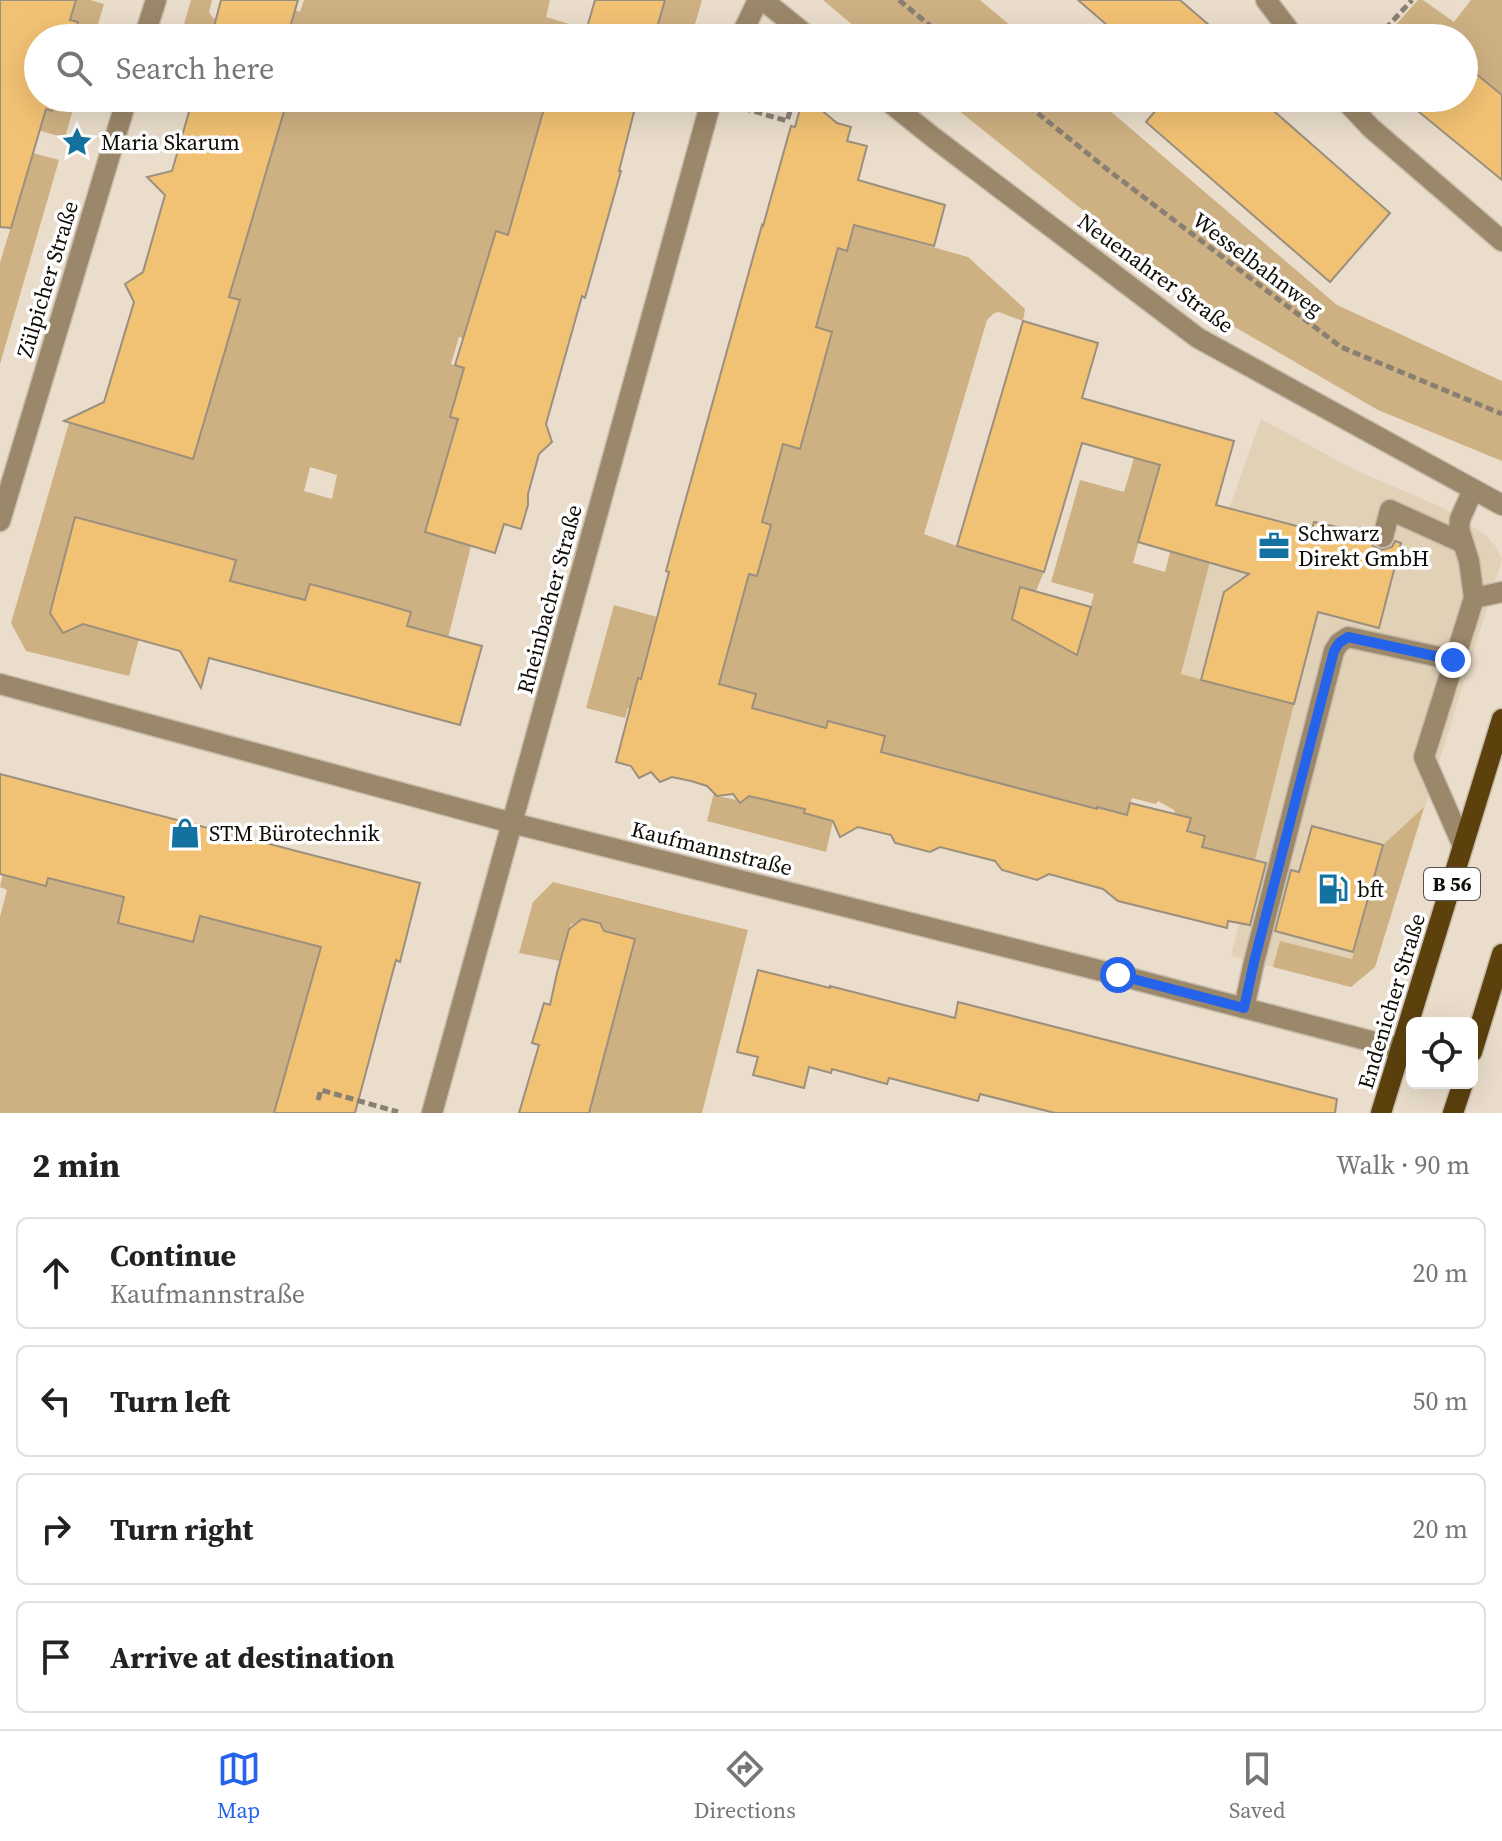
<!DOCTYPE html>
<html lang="en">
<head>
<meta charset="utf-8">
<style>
  body { margin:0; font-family:"Source Serif 4",serif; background:#f6f6f6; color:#222 }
  .controls { position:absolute; right:24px; bottom:24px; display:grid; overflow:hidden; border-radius:12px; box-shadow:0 8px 32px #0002 }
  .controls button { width:72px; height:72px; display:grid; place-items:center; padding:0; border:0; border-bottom:2px solid #e0e0e0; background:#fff; color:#222; font:40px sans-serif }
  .stop { position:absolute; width:24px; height:24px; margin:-18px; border:6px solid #2563eb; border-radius:50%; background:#fff }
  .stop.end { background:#2563eb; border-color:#fff; box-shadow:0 2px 8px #0008 }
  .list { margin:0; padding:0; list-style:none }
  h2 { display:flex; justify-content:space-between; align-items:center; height:104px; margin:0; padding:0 32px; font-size:34px }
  h2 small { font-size:26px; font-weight:400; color:#767676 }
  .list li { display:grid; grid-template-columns:52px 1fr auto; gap:24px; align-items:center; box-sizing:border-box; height:112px; margin:0 16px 16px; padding:0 16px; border:2px solid #e0e0e0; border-radius:12px }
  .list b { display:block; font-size:30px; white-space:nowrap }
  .list p { margin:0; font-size:26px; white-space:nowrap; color:#767676 }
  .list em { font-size:26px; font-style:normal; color:#767676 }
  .icon { flex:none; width:44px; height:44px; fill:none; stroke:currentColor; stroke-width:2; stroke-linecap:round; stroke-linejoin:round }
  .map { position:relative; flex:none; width:1502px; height:1113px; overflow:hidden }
  .search { position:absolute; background:#fff; box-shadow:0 8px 32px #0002; left:24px; right:24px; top:24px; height:88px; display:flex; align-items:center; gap:20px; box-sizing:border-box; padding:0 28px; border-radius:44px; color:#767676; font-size:30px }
  .sheet { height:616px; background:#fff }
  nav { display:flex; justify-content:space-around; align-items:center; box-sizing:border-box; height:112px; border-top:2px solid #e0e0e0; background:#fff; font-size:22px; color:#767676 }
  nav a { display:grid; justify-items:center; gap:4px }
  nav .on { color:#2563eb }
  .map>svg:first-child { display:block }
</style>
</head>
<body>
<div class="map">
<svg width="1502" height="1113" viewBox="0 0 1502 1113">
  <rect width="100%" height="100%" fill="#eaddcb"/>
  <polygon fill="#e1d1b7" points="1261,419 1355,470 1443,508 1487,536 1497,548 1502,560 1375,967 1351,987 1231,956 1255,860 1172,710 1210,562"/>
  <g fill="#ceb183" fill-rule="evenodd">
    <polygon points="76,0 90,0 104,4 94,38 74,38 78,23 70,20"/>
    <polygon points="191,0 212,0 209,12 213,18 216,19 210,38 180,38"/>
    <polygon points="304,0 550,0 546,17 586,29 584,38 287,38 295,10 300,12"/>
    <polygon points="665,0 702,0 691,38 654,38"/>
    <polygon points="823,0 980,0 1025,38 868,38"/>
    <polygon points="1418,0 1423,0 1454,22 1471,0 1502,0 1502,95 1464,64 1464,38 1432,38 1426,33 1421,38 1384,38"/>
    <polygon points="56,98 76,98 65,138 38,130 44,108"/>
    <path d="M288,98H547L508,235L496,231L480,284L479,342L459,337L451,364L470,370L464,396L456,394L450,416L458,419L425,532L471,546L448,638L407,626L410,611L310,585L303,607L289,596L230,581L236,560L209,552L206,561L153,548L155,538L130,531L127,540L69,541L50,615L55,616L54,619L58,626L71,630L78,626L79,622L139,639L129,676L26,651L11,623L69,423L193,459L201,433L192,430L209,406L239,300L229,297ZM310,467L337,475L332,499L304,491Z"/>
    <polygon points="943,98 1095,98 1337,305 1502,381 1502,461 1378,410 1214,315"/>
    <polygon points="0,144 59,160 0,364 0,263 26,176"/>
    <path d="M854,225L968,257L1025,309L1023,321L999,312L994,313L987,320L924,534L957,546L1044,572L1036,591L1020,587L1012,619L1077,655L1094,594L1051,582L1080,480L1124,492L1134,458L1160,465L1133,563L1165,572L1170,552L1210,562L1181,674L1294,704L1255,860L1202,847L1205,836C1188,831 1179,828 1174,810L1158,801L1156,804L1132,798L1127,815L1094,818L1041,794L881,752L828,721L804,813L833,821L826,852L707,821L715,788V794L717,796L738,800L740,803L742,801L752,708L756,694L678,673L630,708H628L625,718L586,708L614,605L729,637L747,573L757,575L771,525L762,522L783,444L800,449L807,424L790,418L818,382L832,332L816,327L838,249L847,250Z"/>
    <polygon points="1424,807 1375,967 1351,987 1273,967 1280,941 1352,959 1383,845"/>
    <polygon points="4,869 17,879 45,886 49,871 75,884 124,897 118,923 193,942 200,916 276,936 333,939 319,952 298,1029 303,1096 280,1090 274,1113 0,1113 0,917 7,890 0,887"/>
    <polygon points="553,882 748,930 702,1113 589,1113 635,939 601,930 602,927 599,923 582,919 578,925 571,924 560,961 519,953 533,902"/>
  </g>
  <g fill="#f2c274" stroke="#9b8f7e" stroke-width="2">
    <polygon points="0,0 76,0 70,20 78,22 73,38 38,38 38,98 56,98 52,111 46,109 11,228 0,227"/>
    <polygon points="221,0 298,0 287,38 211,38"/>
    <polygon points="595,0 665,0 654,38 584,38"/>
    <polygon points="1078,0 1180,0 1224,38 1122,38"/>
    <polygon points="1464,64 1502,95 1502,180 1402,98 1464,98"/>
    <polygon points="193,98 288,98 229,297 240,300 193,459 64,421 104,402 134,302 125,284 143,272 165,195 147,177 172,171"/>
    <polygon points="547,98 629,98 637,100 619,171 621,171 585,298 582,296 546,424 552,442 539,454 528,494 528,505 521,529 504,524 495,553 425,532 458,419 450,417 464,368 455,365 496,231 508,235"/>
    <polygon points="803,98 807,98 837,123 851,127 847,141 867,146 858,180 945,205 934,246 854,225 847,251 838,248 816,327 832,332 808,420 800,449 783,444 762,522 771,525 764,551 757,576 749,574 719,684 756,694 752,708 826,728 828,721 885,736 881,752 1097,809 1097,807 1127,815 1130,803 1191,818 1187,831 1205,836 1202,847 1266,863 1250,925 1228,921 1227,928 1118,901 1103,889 1049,874 1037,880 1002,870 995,861 940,847 930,852 895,843 891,835 858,827 840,837 833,821 804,813 805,809 749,796 740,803 733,794 717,796 707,786 691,781 672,777 660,782 651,772 639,778 631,766 616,762 638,678 641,679 669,572 666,571 676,534 762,225 763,226 791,126 795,127"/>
    <polygon points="1166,98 1259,98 1390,213 1330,282 1146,122"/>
    <polygon points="1023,321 1098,343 1082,398 1234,441 1216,505 1312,530 1314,522 1370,534 1373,546 1381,550 1392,547 1395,541 1401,543 1379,628 1318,612 1294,704 1201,680 1224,592 1249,574 1138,542 1160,465 1082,443 1044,572 957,546"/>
    <polygon points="75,517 236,560 230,581 305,600 310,584 373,601 411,612 407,626 482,646 460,725 209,658 201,688 180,651 83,624 63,633 50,613"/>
    <polygon points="1020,587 1091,607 1077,655 1012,619"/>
    <polygon points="0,774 420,883 400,962 396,960 355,1113 274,1113 321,947 200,916 193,942 118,923 124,897 48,878 46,886 0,874"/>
    <polygon points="1312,826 1383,845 1353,952 1275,931 1291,870 1299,872"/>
    <polygon points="582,919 600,923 604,931 635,939 589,1113 519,1113 539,1045 532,1043 544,1003 550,1005 557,973 569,929"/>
    <polygon points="758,970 830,988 830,986 955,1018 958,1002 1337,1099 1335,1113 1055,1113 980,1094 978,1101 889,1078 887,1084 832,1069 831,1073 809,1067 804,1088 753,1075 758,1057 737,1052"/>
  </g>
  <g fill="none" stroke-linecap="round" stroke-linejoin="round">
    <g stroke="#c7bbab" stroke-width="23">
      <g id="lane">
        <polyline points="1473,490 1460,519 1459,529 1469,561 1474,598"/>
        <polyline points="1383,537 1390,510 1463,543"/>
        <polyline points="1463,846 1424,757 1474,598 1502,592"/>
        <polyline points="1244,1008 1254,962 1334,651 1339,643 1348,637 1453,660"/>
      </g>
    </g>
    <g stroke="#c7bbab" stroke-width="23">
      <g id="street">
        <polyline points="763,0 810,38"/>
        <polyline points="1266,0 1295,38"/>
        <polyline points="144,38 156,0"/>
        <polyline points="740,38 758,0"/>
        <polyline points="884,98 934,138 1198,338 1502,505"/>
        <polyline points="1343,98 1371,128 1502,241"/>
        <polyline points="0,521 127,98"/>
        <polyline points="0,684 512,823 1118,975 1401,1049 1412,1055"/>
        <polyline points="432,1113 712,98"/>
      </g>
    </g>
    <g stroke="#c7bbab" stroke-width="23">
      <g id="primary">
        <polyline points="1472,1052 1502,954"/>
        <polyline points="1381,1113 1502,719"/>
        <polyline points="1453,1113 1463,1083"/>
      </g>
    </g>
    <g stroke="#898073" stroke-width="5" stroke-dasharray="8 4" stroke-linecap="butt">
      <polyline points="899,0 945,38"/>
      <polyline points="1377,38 1412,0"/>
      <polyline points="1019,98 1108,170 1341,347 1502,414"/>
      <polyline points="743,108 787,121 794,98"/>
      <polyline points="753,110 781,98"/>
      <polyline points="318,1100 321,1090 398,1112"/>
    </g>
    <use href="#lane" stroke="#9b8769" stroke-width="20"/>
    <use href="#street" stroke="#9b8769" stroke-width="20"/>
    <use href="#primary" stroke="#5c410d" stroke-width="20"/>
  </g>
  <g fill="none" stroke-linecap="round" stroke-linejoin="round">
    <polyline stroke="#2563eb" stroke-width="10" points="1118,975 1244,1008 1254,962 1334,651 1339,643 1348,637 1453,660"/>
  </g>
  <defs>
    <g id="sight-bare" transform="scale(2.4)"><path d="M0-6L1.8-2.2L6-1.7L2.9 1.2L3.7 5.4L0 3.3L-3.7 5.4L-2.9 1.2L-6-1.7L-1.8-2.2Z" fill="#1472a0" stroke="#fff" stroke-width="2.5" paint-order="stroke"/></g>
    <g id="office-bare" transform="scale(2.4)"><path d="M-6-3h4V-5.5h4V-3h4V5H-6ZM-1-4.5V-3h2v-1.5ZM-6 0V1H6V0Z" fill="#1472a0" stroke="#fff" stroke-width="2.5" paint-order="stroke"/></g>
    <g id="shop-bare" transform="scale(2.4)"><path d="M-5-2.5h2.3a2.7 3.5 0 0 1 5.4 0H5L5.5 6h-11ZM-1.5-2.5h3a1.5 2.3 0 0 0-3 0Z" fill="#1472a0" stroke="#fff" stroke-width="2.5" paint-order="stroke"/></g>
    <g id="fuel-bare" transform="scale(2.4)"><path d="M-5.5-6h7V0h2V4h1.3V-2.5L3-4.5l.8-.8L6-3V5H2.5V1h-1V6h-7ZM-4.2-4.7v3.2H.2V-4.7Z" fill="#1472a0" stroke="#fff" stroke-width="2.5" paint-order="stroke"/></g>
  </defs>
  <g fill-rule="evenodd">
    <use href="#sight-bare" x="77" y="142"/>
    <use href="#office-bare" x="1274" y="546"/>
    <use href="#shop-bare" x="185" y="833"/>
    <use href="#fuel-bare" x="1333" y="889"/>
  </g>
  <g text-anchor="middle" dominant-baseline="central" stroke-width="7" stroke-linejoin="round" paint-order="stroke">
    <rect fill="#fff" stroke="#575450" stroke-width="2" x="1424" y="868" width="56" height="32" rx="6"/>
    <g font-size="20" font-weight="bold" fill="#0f0b05">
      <text x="1452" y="884">B 56</text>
    </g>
    <g font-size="22" fill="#0f0b05" stroke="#fff" text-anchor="start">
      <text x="101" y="142">Maria Skarum</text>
      <text x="1298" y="533">Schwarz<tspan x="1298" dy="25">Direkt GmbH</tspan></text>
      <text x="209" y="833">STM Bürotechnik</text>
      <text x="1357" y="889">bft</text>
    </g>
    <g font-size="22" fill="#0f0b05" stroke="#fff">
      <text transform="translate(1258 264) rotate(37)">Wesselbahnweg</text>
      <text transform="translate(1156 273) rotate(36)">Neuenahrer Straße</text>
      <text transform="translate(47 279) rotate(-73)">Zülpicher Straße</text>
      <text transform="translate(549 599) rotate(-75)">Rheinbacher Straße</text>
      <text transform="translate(712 848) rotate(14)">Kaufmannstraße</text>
      <text transform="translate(1391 1001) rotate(-73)">Endenicher Straße</text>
    </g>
  </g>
</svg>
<div class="controls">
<button><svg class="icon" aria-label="locate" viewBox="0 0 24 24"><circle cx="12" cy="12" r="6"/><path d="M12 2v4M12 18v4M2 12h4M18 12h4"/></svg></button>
</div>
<div class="stop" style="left:1118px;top:975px"></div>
<div class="stop end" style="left:1453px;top:660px"></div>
<div class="search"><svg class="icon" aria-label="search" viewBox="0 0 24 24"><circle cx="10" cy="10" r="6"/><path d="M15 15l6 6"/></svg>Search here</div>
</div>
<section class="sheet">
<h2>2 min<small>Walk · 90 m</small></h2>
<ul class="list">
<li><svg class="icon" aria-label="ahead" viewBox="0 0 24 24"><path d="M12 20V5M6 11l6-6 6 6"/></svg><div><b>Continue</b><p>Kaufmannstraße</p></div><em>20 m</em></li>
<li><svg class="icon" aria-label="left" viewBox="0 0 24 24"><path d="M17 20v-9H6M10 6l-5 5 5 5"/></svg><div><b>Turn left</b></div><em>50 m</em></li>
<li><svg class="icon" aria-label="right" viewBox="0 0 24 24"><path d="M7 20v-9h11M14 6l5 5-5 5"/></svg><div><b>Turn right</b></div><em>20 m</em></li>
<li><svg class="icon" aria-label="arrive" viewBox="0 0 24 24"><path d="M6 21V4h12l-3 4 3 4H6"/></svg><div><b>Arrive at destination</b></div></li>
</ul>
</section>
<nav>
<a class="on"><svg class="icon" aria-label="map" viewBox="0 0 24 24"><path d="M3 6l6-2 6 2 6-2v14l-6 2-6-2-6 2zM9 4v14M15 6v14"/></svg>Map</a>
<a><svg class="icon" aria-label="directions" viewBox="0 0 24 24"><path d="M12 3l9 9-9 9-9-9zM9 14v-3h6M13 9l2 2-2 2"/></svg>Directions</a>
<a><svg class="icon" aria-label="saved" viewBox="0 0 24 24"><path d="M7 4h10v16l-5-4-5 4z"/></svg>Saved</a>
</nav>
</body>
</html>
